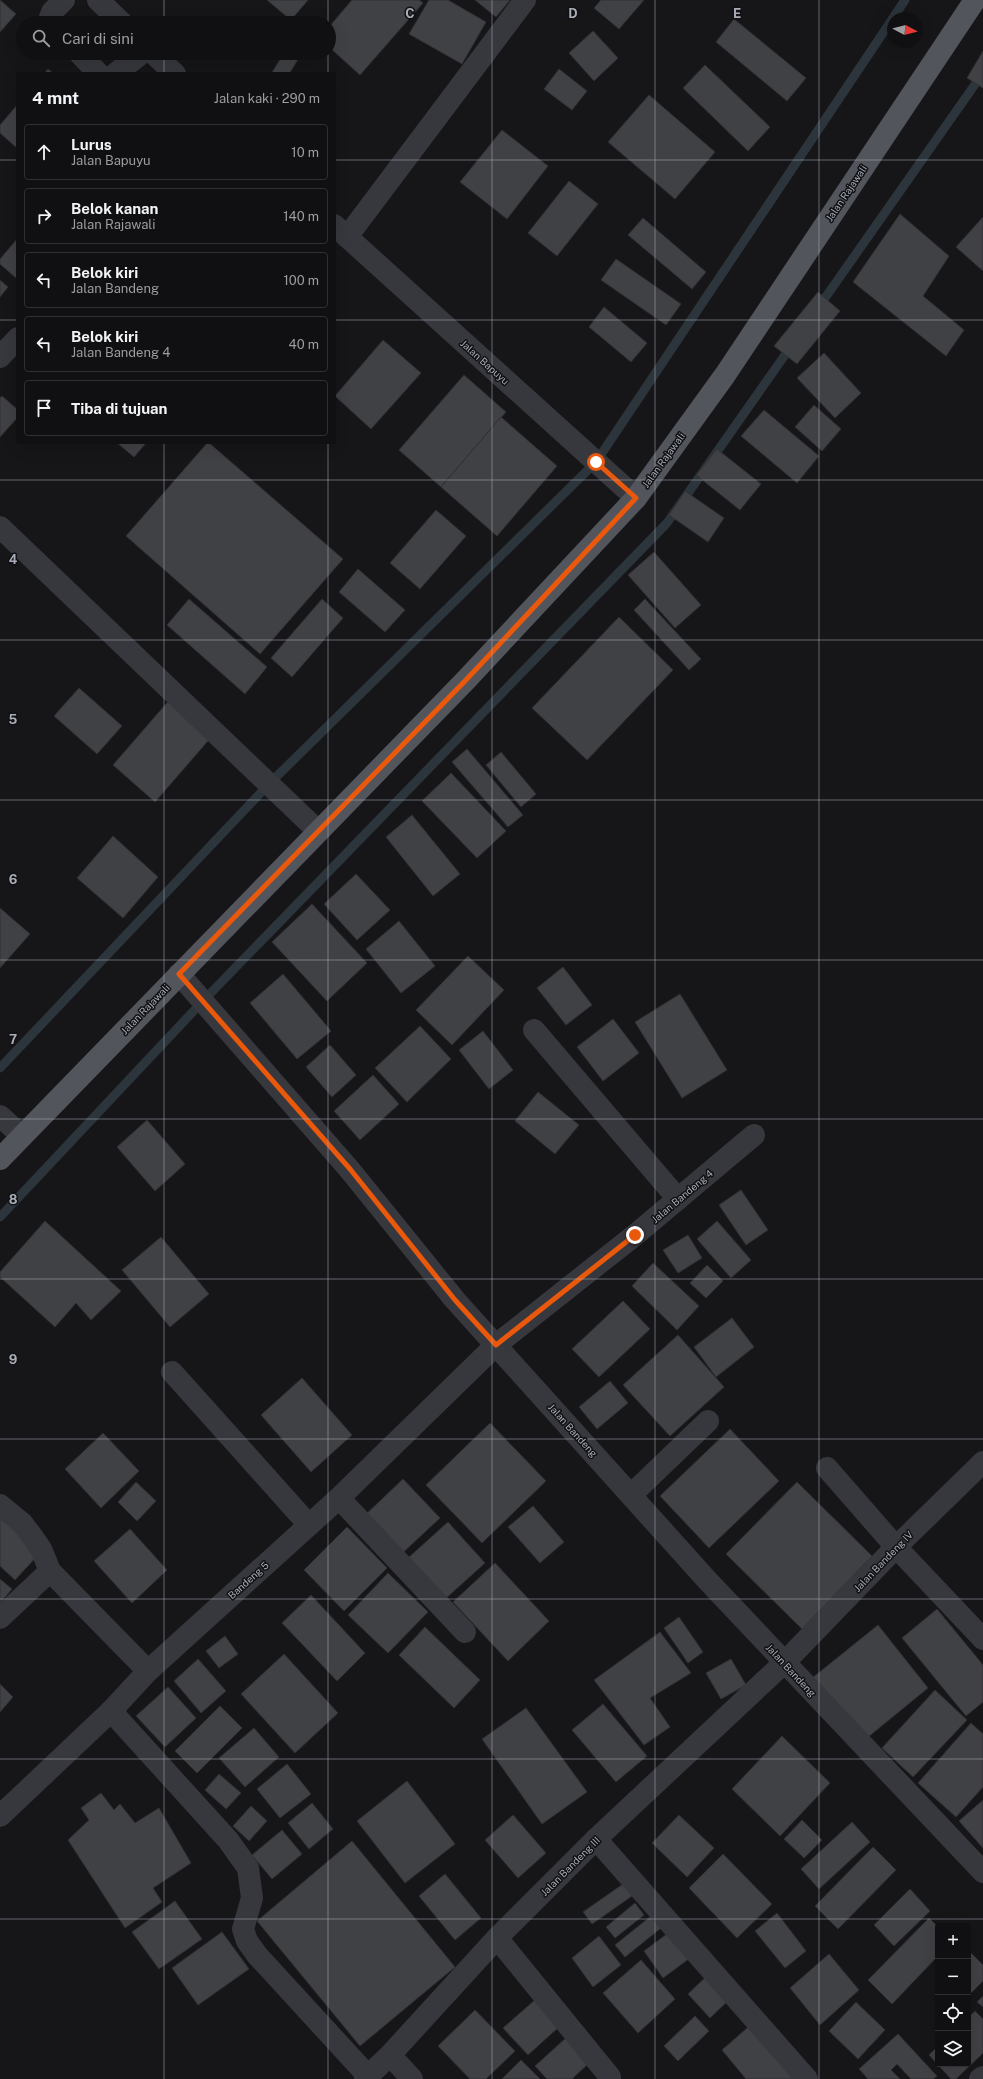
<!DOCTYPE html>
<html lang="id">
<head>
<meta charset="utf-8">
<style>
  body { margin:0; font-family:"Public Sans",sans-serif; background:#1e1e20; color:#f1f3f6 }
  .controls { position:absolute; right:12px; bottom:12px; display:grid; overflow:hidden; border-radius:4px; box-shadow:0 4px 16px #0002 }
  .controls button { width:36px; height:36px; display:grid; place-items:center; padding:0; border:0; border-bottom:1px solid #303032; background:#101012; color:#f1f3f6; font:20px sans-serif }
  .compass { position:absolute; left:887px; top:12px; width:36px; height:36px; border-radius:50%; background:#101012; box-shadow:0 4px 16px #0002; rotate:97deg }
  .stop { position:absolute; width:12px; height:12px; margin:-9px; border:3px solid #ea580c; border-radius:50%; background:#fff }
  .stop.end { background:#ea580c; border-color:#fff; box-shadow:0 1px 4px #0008 }
  .list { margin:0; padding:0; list-style:none }
  h2 { display:flex; justify-content:space-between; align-items:center; height:52px; margin:0; padding:0 16px; font-size:17px }
  h2 small { font-size:13px; font-weight:400; color:#9c9d9f }
  .list li { display:grid; grid-template-columns:26px 1fr auto; gap:12px; align-items:center; box-sizing:border-box; height:56px; margin:0 8px 8px; padding:0 8px; border:1px solid #303032; border-radius:4px }
  .list b { display:block; font-size:15px; white-space:nowrap }
  .list p { margin:0; font-size:13px; white-space:nowrap; color:#9c9d9f }
  .list em { font-size:13px; font-style:normal; color:#9c9d9f }
  .icon { flex:none; width:22px; height:22px; fill:none; stroke:currentColor; stroke-width:2; stroke-linecap:round; stroke-linejoin:round }
  .map { position:relative; flex:none; width:983px; height:2079px; overflow:hidden }
  .search { position:absolute; background:#101012; box-shadow:0 4px 16px #0002; left:16px; top:16px; width:320px; height:44px; display:flex; align-items:center; gap:10px; box-sizing:border-box; padding:0 14px; border-radius:22px; color:#9c9d9f; font-size:15px }
  .panel { position:absolute; background:#101012; box-shadow:0 4px 16px #0002; left:16px; top:72px; width:320px; height:372px; border-radius:4px }
  .map>svg:first-child { display:block }
</style>
</head>
<body>
<div class="map">
<svg width="983" height="2079" viewBox="0 0 983 2079">
  <rect width="100%" height="100%" fill="#161618"/>
  <g fill="none" stroke-linecap="round" stroke-linejoin="round">
    <g stroke="#2c353c" stroke-width="9">
      <polyline points="893,18 905,0"/>
      <polyline points="818,308 983,73"/>
      <polyline points="0,1068 269,784 596,462 893,18"/>
      <polyline points="0,1217 203,1001 667,523 792,345"/>
    </g>
  </g>
  <g fill="#404145" stroke="#303034">
    <polygon points="0,0 16,14 0,32"/>
    <polygon points="267,0 308,0 291,20"/>
    <polygon points="352,0 419,0 423,3 360,75 329,47 329,27"/>
    <polygon points="429,0 448,0 486,22 462,64 409,34"/>
    <polygon points="475,0 510,0 496,17"/>
    <polygon points="601,0 644,0 619,29 594,8"/>
    <polygon points="734,19 806,78 787,101 716,42"/>
    <polygon points="593,31 618,58 594,81 569,53"/>
    <polygon points="983,51 983,88 967,78"/>
    <polygon points="284,53 302,53 289,74 271,74"/>
    <polygon points="705,65 770,127 748,151 683,88"/>
    <polygon points="48,69 54,74 44,74"/>
    <polygon points="559,69 587,91 572,110 544,89"/>
    <polygon points="649,95 715,152 675,199 608,142"/>
    <polygon points="18,104 18,149 0,133 0,125"/>
    <polygon points="502,130 548,166 507,219 460,182"/>
    <polygon points="569,181 598,204 557,256 528,233"/>
    <polygon points="900,214 949,256 923,296 964,330 946,356 853,282"/>
    <polygon points="983,217 983,271 956,247"/>
    <polygon points="643,218 706,272 692,289 628,235"/>
    <polygon points="18,238 18,276 16,278 0,264 0,259"/>
    <polygon points="616,259 681,304 666,325 601,280"/>
    <polygon points="0,280 8,287 0,297"/>
    <polygon points="818,292 840,311 797,364 774,346"/>
    <polygon points="604,307 647,343 631,362 589,327"/>
    <polygon points="383,340 421,373 371,429 335,396"/>
    <polygon points="824,353 861,393 835,418 797,378"/>
    <polygon points="464,375 506,412 441,487 399,450"/>
    <polygon points="2,396 18,410 18,417 0,437 0,398"/>
    <polygon points="814,405 841,429 822,451 795,427"/>
    <polygon points="764,410 819,456 797,483 741,436"/>
    <polygon points="501,417 557,466 497,536 441,487"/>
    <polygon points="116,442 147,442 134,457"/>
    <polygon points="208,442 343,559 260,654 126,536"/>
    <polygon points="717,449 761,484 740,510 696,475"/>
    <polygon points="685,491 724,518 708,542 669,515"/>
    <polygon points="436,510 466,536 420,589 390,563"/>
    <polygon points="654,552 701,605 675,628 628,575"/>
    <polygon points="358,569 405,610 385,632 339,592"/>
    <polygon points="189,599 267,667 245,694 167,625"/>
    <polygon points="322,599 343,618 292,677 271,658"/>
    <polygon points="645,599 701,659 689,670 634,610"/>
    <polygon points="619,617 673,670 587,760 532,708"/>
    <polygon points="79,688 122,726 97,754 54,716"/>
    <polygon points="172,697 214,734 155,802 113,765"/>
    <polygon points="467,749 523,815 508,827 452,762"/>
    <polygon points="501,752 536,794 521,807 486,765"/>
    <polygon points="451,773 506,831 477,858 422,801"/>
    <polygon points="412,815 460,874 433,896 386,837"/>
    <polygon points="113,836 158,877 123,918 77,878"/>
    <polygon points="356,874 390,910 357,940 324,904"/>
    <polygon points="312,904 367,963 327,1001 272,942"/>
    <polygon points="0,908 30,934 0,968"/>
    <polygon points="399,921 435,966 401,993 366,949"/>
    <polygon points="468,956 504,990 452,1045 416,1010"/>
    <polygon points="563,967 592,1005 566,1025 537,988"/>
    <polygon points="283,974 331,1031 297,1059 250,1003"/>
    <polygon points="680,994 727,1070 682,1098 635,1022"/>
    <polygon points="613,1019 639,1053 603,1081 577,1047"/>
    <polygon points="420,1026 451,1059 407,1102 375,1068"/>
    <polygon points="483,1031 513,1070 489,1089 459,1050"/>
    <polygon points="330,1045 356,1075 332,1097 306,1067"/>
    <polygon points="373,1075 399,1104 360,1140 334,1111"/>
    <polygon points="538,1092 579,1125 555,1154 515,1121"/>
    <polygon points="147,1120 185,1164 155,1191 117,1147"/>
    <polygon points="741,1190 768,1230 746,1245 719,1205"/>
    <polygon points="45,1221 121,1291 91,1320 76,1303 55,1327 0,1277 0,1272"/>
    <polygon points="717,1221 751,1260 731,1278 697,1239"/>
    <polygon points="688,1235 702,1258 678,1273 663,1250"/>
    <polygon points="161,1237 209,1294 170,1327 122,1270"/>
    <polygon points="653,1263 699,1306 677,1330 632,1286"/>
    <polygon points="707,1265 723,1281 706,1298 690,1283"/>
    <polygon points="623,1301 650,1329 599,1377 572,1349"/>
    <polygon points="732,1318 754,1347 716,1377 694,1347"/>
    <polygon points="678,1335 724,1387 670,1436 623,1385"/>
    <polygon points="302,1378 352,1435 311,1472 261,1415"/>
    <polygon points="610,1381 628,1403 597,1429 579,1407"/>
    <polygon points="490,1423 546,1481 482,1543 426,1485"/>
    <polygon points="730,1429 779,1481 709,1548 660,1496"/>
    <polygon points="103,1433 139,1471 101,1508 65,1469"/>
    <polygon points="403,1479 440,1518 396,1559 360,1520"/>
    <polygon points="136,1482 156,1501 137,1521 118,1502"/>
    <polygon points="797,1482 872,1556 802,1629 726,1554"/>
    <polygon points="533,1506 564,1542 540,1563 508,1527"/>
    <polygon points="0,1517 39,1554 15,1580 0,1566"/>
    <polygon points="448,1522 485,1563 444,1600 407,1559"/>
    <polygon points="347,1527 387,1568 344,1611 304,1570"/>
    <polygon points="130,1529 167,1570 132,1603 94,1561"/>
    <polygon points="495,1563 549,1621 508,1661 453,1602"/>
    <polygon points="388,1573 428,1612 388,1653 348,1615"/>
    <polygon points="0,1579 12,1589 0,1603"/>
    <polygon points="311,1595 365,1653 337,1681 282,1623"/>
    <polygon points="937,1609 983,1665 983,1702 966,1716 902,1638"/>
    <polygon points="679,1617 703,1652 688,1663 664,1628"/>
    <polygon points="878,1625 928,1688 862,1742 811,1679"/>
    <polygon points="425,1627 480,1680 454,1708 399,1655"/>
    <polygon points="660,1632 691,1673 650,1698 670,1727 644,1745 594,1680"/>
    <polygon points="225,1636 238,1654 219,1668 206,1651"/>
    <polygon points="284,1654 338,1713 295,1753 241,1694"/>
    <polygon points="198,1659 226,1691 201,1713 174,1681"/>
    <polygon points="731,1659 746,1685 721,1699 706,1673"/>
    <polygon points="0,1684 13,1697 0,1712"/>
    <polygon points="168,1687 196,1718 165,1747 136,1716"/>
    <polygon points="935,1690 967,1720 913,1777 882,1748"/>
    <polygon points="603,1704 647,1756 616,1782 572,1730"/>
    <polygon points="220,1706 242,1728 197,1773 175,1751"/>
    <polygon points="526,1708 587,1792 542,1824 482,1739"/>
    <polygon points="971,1723 983,1734 983,1787 956,1817 918,1783"/>
    <polygon points="254,1728 279,1757 245,1787 219,1758"/>
    <polygon points="782,1736 830,1783 780,1836 732,1789"/>
    <polygon points="287,1764 311,1794 280,1818 257,1789"/>
    <polygon points="219,1774 241,1793 226,1809 205,1790"/>
    <polygon points="407,1781 455,1844 405,1883 357,1821"/>
    <polygon points="101,1793 114,1810 120,1804 135,1823 159,1808 191,1863 153,1888 162,1902 125,1928 68,1840 89,1820 81,1808"/>
    <polygon points="983,1800 983,1848 959,1821"/>
    <polygon points="312,1803 333,1829 309,1849 288,1823"/>
    <polygon points="251,1806 267,1821 249,1841 233,1826"/>
    <polygon points="513,1815 546,1853 518,1878 485,1840"/>
    <polygon points="679,1815 714,1848 687,1877 652,1843"/>
    <polygon points="802,1820 822,1840 804,1858 784,1839"/>
    <polygon points="852,1822 870,1842 819,1889 801,1869"/>
    <polygon points="282,1830 302,1854 272,1879 252,1855"/>
    <polygon points="352,1841 455,1967 360,2046 257,1921"/>
    <polygon points="873,1847 896,1870 838,1929 815,1906"/>
    <polygon points="723,1854 772,1904 737,1938 689,1888"/>
    <polygon points="445,1874 481,1918 455,1940 419,1896"/>
    <polygon points="623,1884 632,1896 592,1924 583,1912"/>
    <polygon points="910,1889 930,1911 894,1946 874,1925"/>
    <polygon points="175,1901 202,1939 159,1969 132,1932"/>
    <polygon points="635,1903 644,1915 615,1938 606,1927"/>
    <polygon points="656,1912 666,1924 625,1957 615,1945"/>
    <polygon points="777,1913 806,1951 785,1968 755,1931"/>
    <polygon points="929,1918 938,1927 938,1956 892,2004 868,1980"/>
    <polygon points="675,1928 694,1955 663,1978 644,1951"/>
    <polygon points="222,1932 249,1969 198,2005 172,1968"/>
    <polygon points="599,1936 621,1965 593,1987 572,1958"/>
    <polygon points="968,1950 983,1965 983,1981 968,1996"/>
    <polygon points="829,1954 859,1990 820,2025 790,1988"/>
    <polygon points="641,1960 675,1999 638,2033 603,1993"/>
    <polygon points="711,1972 733,1996 710,2018 688,1994"/>
    <polygon points="983,1996 983,2007 977,2002"/>
    <polygon points="536,1999 560,2026 528,2055 503,2028"/>
    <polygon points="856,2002 885,2030 858,2059 829,2031"/>
    <polygon points="475,2010 515,2051 486,2079 470,2079 438,2046"/>
    <polygon points="975,2011 983,2019 983,2053 956,2079 951,2079 929,2055 938,2046 938,2064 968,2064 968,2018"/>
    <polygon points="695,2016 709,2031 678,2061 664,2046"/>
    <polygon points="754,2022 802,2079 746,2079 722,2050"/>
    <polygon points="898,2034 937,2076 933,2079 911,2079 897,2064 891,2070 900,2079 868,2079 859,2069"/>
    <polygon points="567,2037 590,2062 572,2079 547,2079 535,2066"/>
    <polygon points="521,2060 540,2079 502,2079"/>
  </g>
  <g fill="none" stroke-linecap="round" stroke-linejoin="round">
    <g stroke="#37383d" stroke-width="22">
      <polyline points="98,0 122,23"/>
      <polyline points="51,23 49,20 52,12 64,0"/>
      <polyline points="79,53 99,74"/>
      <polyline points="153,53 175,74"/>
      <polyline points="115,74 142,53"/>
      <polyline points="334,225 636,498"/>
      <polyline points="347,237 525,0"/>
      <polyline points="0,357 18,338"/>
      <polyline points="0,527 318,831"/>
      <polyline points="179,974 349,1169 455,1300 707,1580 983,1872"/>
      <polyline points="534,1030 678,1199"/>
      <polyline points="0,1116 22,1136"/>
      <polyline points="172,1372 309,1525"/>
      <polyline points="827,1468 896,1547 983,1639"/>
      <polyline points="631,1495 708,1421"/>
      <polyline points="339,1498 465,1632"/>
      <polyline points="0,1505 22,1523 32,1536 41,1549 50,1571 148,1671"/>
      <polyline points="0,1618 50,1571"/>
      <polyline points="111,1711 228,1840 248,1868 252,1898 243,1929 247,1941 257,1955 368,2076"/>
      <polyline points="0,1816 111,1711 148,1671 339,1498 496,1345 635,1235 754,1135"/>
      <polyline points="596,1839 807,2079"/>
      <polyline points="497,1938 610,2077"/>
      <polyline points="390,2055 412,2079"/>
      <polyline points="365,2079 390,2055 497,1938 596,1839 785,1662 896,1547 983,1462"/>
      <polyline points="980,2079 983,2077"/>
    </g>
    <polyline stroke="#53555c" stroke-width="22" points="0,1159 465,681 636,498 725,375 975,0"/>
  </g>
  <g fill="none" stroke-linecap="round" stroke-linejoin="round">
    <polyline stroke="#ea580c" stroke-width="5" points="596,462 636,498 465,681 179,974 350,1169 455,1300 496,1345 635,1235"/>
  </g>
  <path fill="none" stroke="#a8adb8" stroke-width="1" stroke-opacity="0.55" d="M164,0V23M328,0V23M492,0V2079M655,0V2079M819,0V2079M164,53V74M328,53V74M0,160H18M334,160H983M0,320H18M334,320H983M164,442V2079M328,442V2079M0,480H983M0,640H983M0,800H983M0,960H983M0,1119H983M0,1279H983M0,1439H983M0,1599H983M0,1759H983M0,1919H983"/>
  <g text-anchor="middle" dominant-baseline="central" stroke-width="3" stroke-linejoin="round" paint-order="stroke">
    <g font-size="10" fill="#a8adb8" stroke="#111113">
      <text transform="translate(846 193) rotate(-56)">Jalan Rajawali</text>
      <text transform="translate(485 362) rotate(42)">Jalan Bapuyu</text>
      <text transform="translate(663 460) rotate(-54)">Jalan Rajawali</text>
      <text transform="translate(145 1009) rotate(-46)">Jalan Rajawali</text>
      <text transform="translate(682 1196) rotate(-40)">Jalan Bandeng 4</text>
      <text transform="translate(573 1430) rotate(48)">Jalan Bandeng</text>
      <text transform="translate(883 1561) rotate(-46)">Jalan Bandeng IV</text>
      <text transform="translate(248 1580) rotate(-42)">Bandeng 5</text>
      <text transform="translate(791 1670) rotate(47)">Jalan Bandeng</text>
      <text transform="translate(570 1866) rotate(-45)">Jalan Bandeng III</text>
    </g>
  </g>
  <g font-size="13" text-anchor="middle" font-weight="bold" fill="#a8adb8" stroke="#111113" stroke-width="3" stroke-linejoin="round" paint-order="stroke">
    <text x="410" y="18">C</text>
    <text x="573" y="18">D</text>
    <text x="737" y="18">E</text>
    <text x="13" y="564">4</text>
    <text x="13" y="724">5</text>
    <text x="13" y="884">6</text>
    <text x="13" y="1044">7</text>
    <text x="13" y="1204">8</text>
    <text x="13" y="1364">9</text>
  </g>
</svg>
<div class="controls">
<button>+</button>
<button>−</button>
<button><svg class="icon" aria-label="locate" viewBox="0 0 24 24"><circle cx="12" cy="12" r="6"/><path d="M12 2v4M12 18v4M2 12h4M18 12h4"/></svg></button>
<button><svg class="icon" aria-label="layers" viewBox="0 0 24 24"><path d="M12 4l9 5-9 5-9-5zM3 14l9 5 9-5"/></svg></button>
</div>
<svg class="compass" viewBox="-18 -18 36 36"><path d="M0-13l5 13h-10z" fill="#e53935"/><path d="M0 13l5-13h-10z" fill="#9c9d9f"/></svg>
<div class="stop" style="left:596px;top:462px"></div>
<div class="stop end" style="left:635px;top:1235px"></div>
<div class="search"><svg class="icon" aria-label="search" viewBox="0 0 24 24"><circle cx="10" cy="10" r="6"/><path d="M15 15l6 6"/></svg>Cari di sini</div>
<section class="panel">
<h2>4 mnt<small>Jalan kaki · 290 m</small></h2>
<ul class="list">
<li><svg class="icon" aria-label="ahead" viewBox="0 0 24 24"><path d="M12 20V5M6 11l6-6 6 6"/></svg><div><b>Lurus</b><p>Jalan Bapuyu</p></div><em>10 m</em></li>
<li><svg class="icon" aria-label="right" viewBox="0 0 24 24"><path d="M7 20v-9h11M14 6l5 5-5 5"/></svg><div><b>Belok kanan</b><p>Jalan Rajawali</p></div><em>140 m</em></li>
<li><svg class="icon" aria-label="left" viewBox="0 0 24 24"><path d="M17 20v-9H6M10 6l-5 5 5 5"/></svg><div><b>Belok kiri</b><p>Jalan Bandeng</p></div><em>100 m</em></li>
<li><svg class="icon" aria-label="left" viewBox="0 0 24 24"><path d="M17 20v-9H6M10 6l-5 5 5 5"/></svg><div><b>Belok kiri</b><p>Jalan Bandeng 4</p></div><em>40 m</em></li>
<li><svg class="icon" aria-label="arrive" viewBox="0 0 24 24"><path d="M6 21V4h12l-3 4 3 4H6"/></svg><div><b>Tiba di tujuan</b></div></li>
</ul>
</section>
</div>
</body>
</html>
